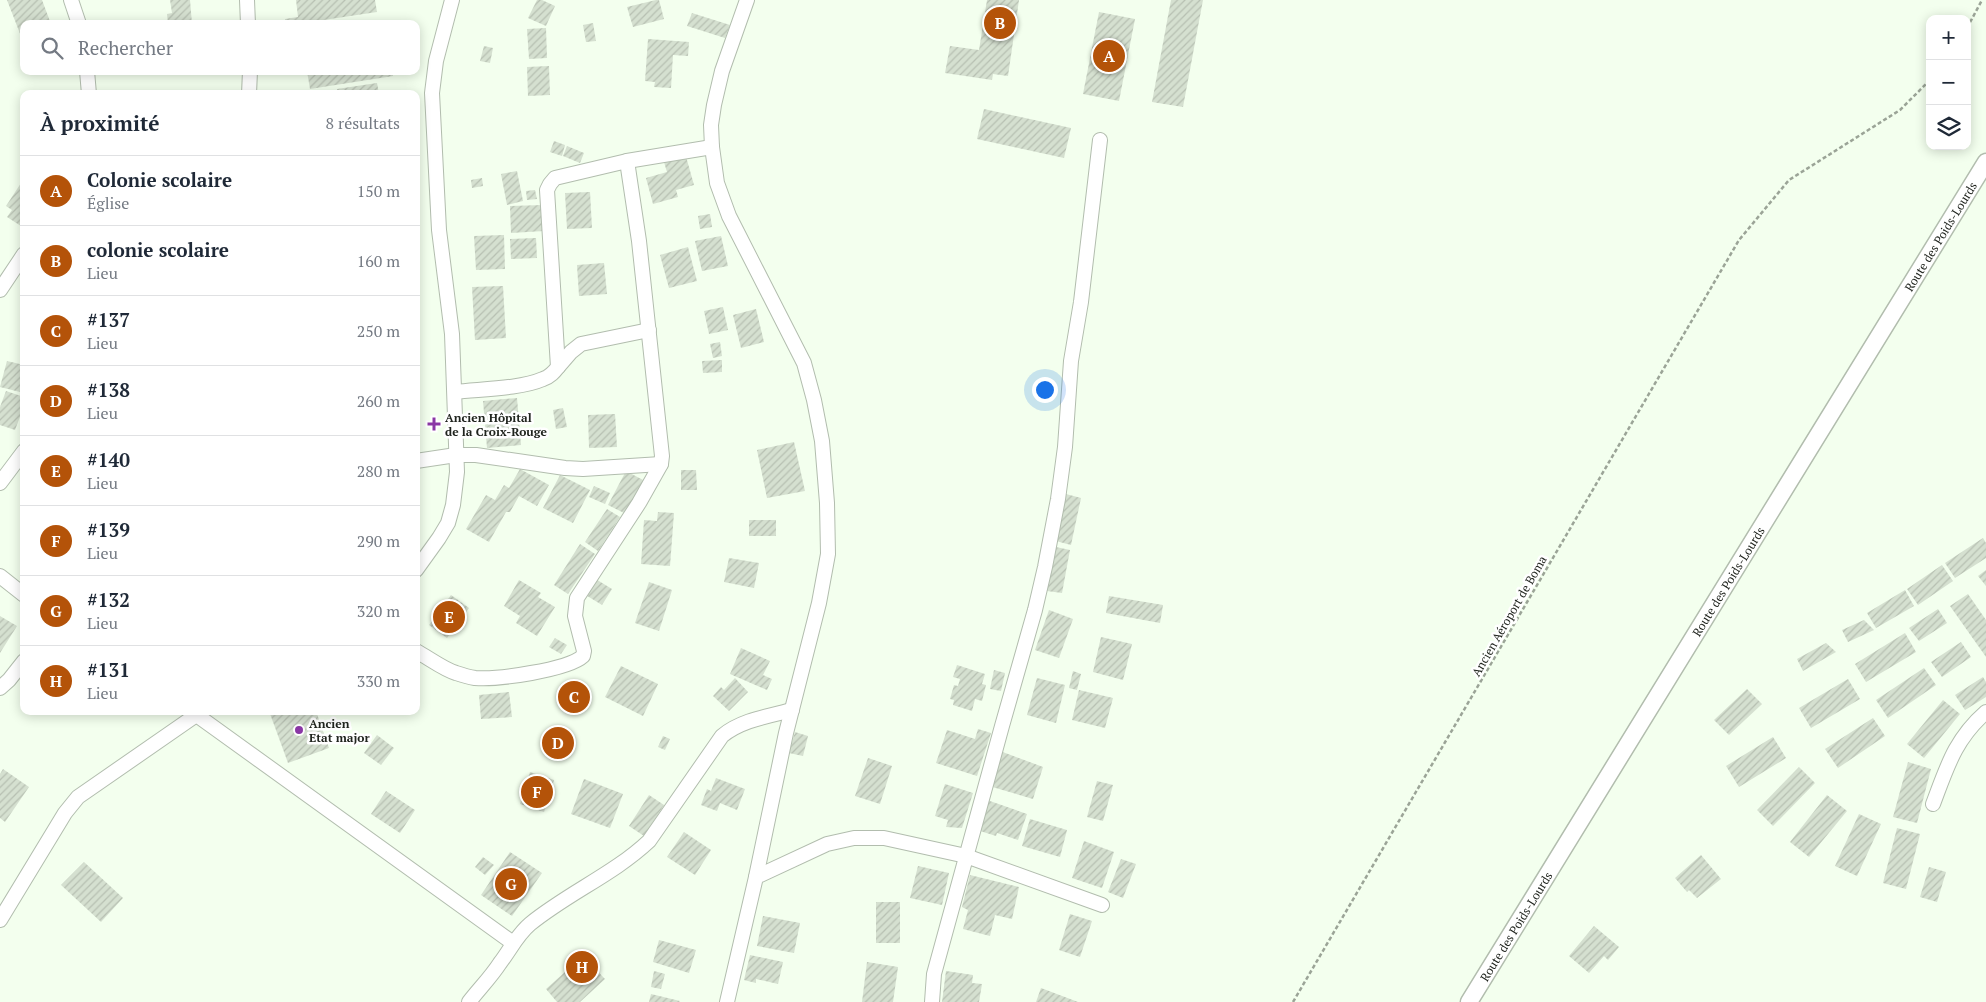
<!DOCTYPE html>
<html lang="fr">
<head>
<meta charset="utf-8">
<style>
  body { margin:0; font-family:"PT Serif",serif; background:#f2f2f3; color:#1f2937 }
  .controls { position:absolute; right:15px; top:15px; display:grid; overflow:hidden; border-radius:10px; box-shadow:0 2px 12px #0003 }
  .controls button { width:45px; height:45px; display:grid; place-items:center; padding:0; border:0; border-bottom:1px solid #e0e1e3; background:#fff; color:#1f2937; font:25px sans-serif }
  .you { position:absolute; left:1044px; top:389px; width:18px; height:18px; margin:-12px; border:4px solid #fff; border-radius:50%; background:#1a73e8; box-shadow:0 0 0 8px #1a73e833 }
  .badge { display:grid; place-items:center; width:32px; height:32px; border-radius:50%; background:#b45309; color:#fff; font-size:16px; font-weight:700 }
  .pin { position:absolute; translate:-50% -50%; border:2px solid #fff; box-shadow:0 1px 5px #0006 }
  .list { margin:0; padding:0; list-style:none }
  h2 { display:flex; justify-content:space-between; align-items:center; height:65px; margin:0; padding:0 20px; font-size:21px }
  h2 small { font-size:16px; font-weight:400; color:#747a83 }
  .list li { display:grid; grid-template-columns:32px 1fr auto; gap:15px; align-items:center; box-sizing:border-box; height:70px; padding:0 20px; border-top:1px solid #e0e1e3 }
  .list b { display:block; font-size:19px; white-space:nowrap }
  .list p { margin:0; font-size:16px; white-space:nowrap; color:#747a83 }
  .list em { font-size:16px; font-style:normal; color:#747a83 }
  .icon { flex:none; width:28px; height:28px; fill:none; stroke:currentColor; stroke-width:2; stroke-linecap:round; stroke-linejoin:round }
  .map { position:relative; flex:none; width:1986px; height:1002px; overflow:hidden }
  .search { position:absolute; background:#fff; box-shadow:0 2px 12px #0003; left:20px; top:20px; width:400px; height:55px; display:flex; align-items:center; gap:12px; box-sizing:border-box; padding:0 18px; border-radius:10px; color:#747a83; font-size:19px }
  .panel { position:absolute; background:#fff; box-shadow:0 2px 12px #0003; left:20px; top:90px; width:400px; height:625px; border-radius:10px }
  .map>svg:first-child { display:block }
</style>
</head>
<body>
<div class="map">
<svg width="1986" height="1002" viewBox="0 0 1986 1002">
  <defs>
    <pattern id="building-hatch" width="6" height="6" patternUnits="userSpaceOnUse" patternTransform="scale(1.25)"><rect width="6" height="6" fill="#d5e0d0"/><path d="M-1 1l2-2M0 6l6-6M5 7l2-2" fill="none" stroke="#b7c0b2"/></pattern>
  </defs>
  <rect width="100%" height="100%" fill="#f3ffee"/>
  <g fill="url(#building-hatch)">
    <polygon points="7,0 42,0 51,24 24,24 24,44"/>
    <polygon points="170,0 190,0 192,24 168,24 167,14 172,13"/>
    <polygon points="296,0 375,0 377,12 317,21 318,24 285,24 285,19 298,17"/>
    <polygon points="537,0 542,0 555,6 546,26 528,18"/>
    <polygon points="656,0 659,0 664,19 633,27 627,7"/>
    <polygon points="987,0 1019,0 1008,76 993,74 992,80 945,73 950,46 979,50"/>
    <polygon points="1171,0 1203,0 1183,107 1152,102"/>
    <polygon points="1099,12 1135,19 1119,101 1083,94"/>
    <polygon points="692,13 730,25 725,38 687,26"/>
    <polygon points="593,23 596,41 586,42 583,25"/>
    <polygon points="546,28 547,58 529,59 527,29"/>
    <polygon points="648,39 689,42 688,56 673,55 671,88 654,87 655,82 645,81"/>
    <polygon points="484,46 493,48 490,63 480,61"/>
    <polygon points="549,66 550,95 528,96 527,67"/>
    <polygon points="307,71 392,71 393,76 310,89"/>
    <polygon points="377,83 379,94 338,94 337,89"/>
    <polygon points="984,109 1071,128 1064,158 977,139"/>
    <polygon points="554,141 565,145 562,156 550,152"/>
    <polygon points="567,146 584,153 580,163 563,156"/>
    <polygon points="685,153 694,185 676,190 678,197 653,204 646,178 667,172 663,159"/>
    <polygon points="517,171 523,201 507,205 501,174"/>
    <polygon points="482,178 483,186 472,188 471,180"/>
    <polygon points="21,183 24,185 24,228 7,217 12,210 6,206"/>
    <polygon points="535,190 537,199 527,200 526,191"/>
    <polygon points="590,192 592,228 567,229 565,193"/>
    <polygon points="543,205 544,231 511,233 510,206"/>
    <polygon points="710,214 712,227 700,229 698,216"/>
    <polygon points="504,235 505,269 476,270 474,236"/>
    <polygon points="721,236 728,266 702,271 695,241"/>
    <polygon points="536,238 537,258 511,259 510,239"/>
    <polygon points="688,247 697,281 669,288 660,255"/>
    <polygon points="604,263 607,294 579,296 577,265"/>
    <polygon points="503,286 506,338 475,340 472,287"/>
    <polygon points="723,307 728,330 709,334 704,311"/>
    <polygon points="756,309 764,342 741,348 733,315"/>
    <polygon points="720,342 722,356 713,358 710,344"/>
    <polygon points="722,360 722,372 703,373 702,361"/>
    <polygon points="7,361 24,365 24,393 0,387"/>
    <polygon points="6,391 24,397 24,406 15,430 0,425 0,407"/>
    <polygon points="517,398 521,445 487,448 483,401"/>
    <polygon points="563,408 567,427 556,429 553,410"/>
    <polygon points="615,414 617,447 589,448 588,415"/>
    <polygon points="794,442 805,491 767,498 757,450"/>
    <polygon points="520,469 549,485 537,506 519,496 510,512 506,512 489,542 466,529 486,495 495,500 504,485 509,488"/>
    <polygon points="681,470 696,470 697,490 681,490"/>
    <polygon points="626,471 645,481 628,515 608,505"/>
    <polygon points="560,475 590,490 573,523 543,508"/>
    <polygon points="594,486 610,493 605,504 589,497"/>
    <polygon points="1066,494 1081,498 1071,545 1056,541"/>
    <polygon points="607,509 620,517 598,551 585,542"/>
    <polygon points="658,512 674,513 670,566 641,564 644,520 657,521"/>
    <rect x="749" y="520" width="27" height="16"/>
    <polygon points="1983,538 1986,543 1986,558 1955,578 1945,563"/>
    <polygon points="580,544 595,554 568,594 554,585"/>
    <polygon points="1056,547 1070,550 1062,593 1047,591"/>
    <polygon points="729,558 759,563 754,588 724,582"/>
    <polygon points="1942,565 1953,581 1918,605 1907,589"/>
    <polygon points="1986,570 1986,586 1978,576"/>
    <polygon points="594,578 612,589 602,605 584,594"/>
    <polygon points="519,580 541,593 538,597 555,607 537,636 516,623 520,616 504,606"/>
    <polygon points="649,582 672,590 659,631 635,623"/>
    <polygon points="1905,590 1914,606 1876,628 1867,613"/>
    <polygon points="1968,594 1986,620 1986,657 1950,606"/>
    <polygon points="451,595 469,608 447,638 429,625"/>
    <polygon points="1109,596 1163,605 1160,623 1106,613"/>
    <polygon points="1938,609 1947,623 1919,641 1909,628"/>
    <polygon points="1049,610 1073,619 1059,658 1035,650"/>
    <polygon points="0,616 17,626 0,653"/>
    <polygon points="1864,620 1874,630 1848,642 1842,630"/>
    <polygon points="1905,633 1916,652 1866,682 1855,664"/>
    <polygon points="1101,637 1132,644 1123,680 1093,672"/>
    <polygon points="555,638 567,645 561,654 549,647"/>
    <polygon points="1961,642 1971,657 1942,677 1931,662"/>
    <polygon points="1826,643 1836,652 1803,671 1797,659"/>
    <polygon points="741,648 770,661 763,675 772,679 767,690 730,674"/>
    <polygon points="957,665 985,674 982,684 986,685 982,701 975,699 972,711 953,705 954,700 950,699 954,685 958,686 960,679 953,677"/>
    <polygon points="621,666 658,684 643,716 605,697"/>
    <polygon points="1924,668 1936,685 1888,718 1876,700"/>
    <polygon points="994,670 1005,673 1001,691 990,689"/>
    <polygon points="1073,671 1081,674 1077,690 1069,688"/>
    <polygon points="1983,677 1986,682 1986,697 1965,710 1955,695"/>
    <polygon points="735,678 748,692 729,711 713,696 721,687 724,690"/>
    <polygon points="1037,678 1065,685 1056,723 1027,715"/>
    <polygon points="1848,679 1860,699 1811,728 1799,708"/>
    <polygon points="567,682 588,688 581,713 559,707"/>
    <polygon points="1747,689 1762,704 1729,735 1714,720"/>
    <polygon points="1079,690 1113,698 1105,728 1072,720"/>
    <polygon points="509,692 512,717 481,719 479,695"/>
    <polygon points="1943,700 1960,714 1924,758 1907,744"/>
    <polygon points="269,711 316,711 329,748 288,763"/>
    <polygon points="1873,718 1885,736 1838,768 1825,749"/>
    <polygon points="550,728 573,734 567,758 543,752"/>
    <polygon points="978,729 991,733 977,776 936,763 947,730 975,739"/>
    <polygon points="795,732 808,736 803,756 789,753"/>
    <polygon points="377,735 394,748 381,765 364,753"/>
    <polygon points="663,736 670,739 665,750 658,747"/>
    <polygon points="1773,737 1786,758 1739,787 1726,766"/>
    <polygon points="1000,751 1043,767 1033,799 989,786"/>
    <polygon points="868,758 892,766 880,804 855,796"/>
    <polygon points="1908,762 1931,769 1917,823 1893,817"/>
    <polygon points="1799,767 1815,783 1773,826 1757,810"/>
    <polygon points="3,769 29,787 5,822 0,818 0,774"/>
    <polygon points="530,772 554,780 544,812 520,804"/>
    <polygon points="716,778 745,789 737,810 720,803 717,811 701,805 707,789 711,791"/>
    <polygon points="584,779 623,794 610,828 571,814"/>
    <polygon points="1097,781 1113,785 1103,821 1087,817"/>
    <polygon points="945,784 973,793 962,828 946,827 948,820 935,816"/>
    <polygon points="386,791 415,810 400,833 371,814"/>
    <polygon points="649,795 664,805 644,836 629,826"/>
    <polygon points="1827,795 1847,811 1809,857 1790,842"/>
    <polygon points="987,800 1027,814 1018,840 997,833 996,836 977,830"/>
    <polygon points="1859,814 1881,824 1857,876 1835,866"/>
    <polygon points="1030,819 1067,830 1060,857 1022,846"/>
    <polygon points="1897,828 1920,834 1906,889 1883,883"/>
    <polygon points="684,832 711,850 695,875 667,857"/>
    <polygon points="1084,841 1114,852 1102,888 1072,878"/>
    <polygon points="510,852 542,873 512,916 481,895"/>
    <polygon points="1701,855 1721,879 1697,898 1689,890 1687,892 1675,878"/>
    <polygon points="483,857 494,865 485,875 475,867"/>
    <polygon points="1121,859 1136,864 1123,898 1108,892"/>
    <polygon points="84,862 123,898 101,922 61,885"/>
    <polygon points="918,866 949,873 942,905 910,898"/>
    <polygon points="1929,867 1946,872 1937,902 1920,897"/>
    <polygon points="970,875 1019,887 1012,919 995,915 990,936 963,929 968,910 962,907"/>
    <rect x="876" y="902" width="24" height="41"/>
    <polygon points="1070,914 1092,921 1080,957 1059,950"/>
    <polygon points="763,916 800,923 794,953 757,946"/>
    <polygon points="1594,926 1619,947 1608,960 1604,956 1589,973 1569,956"/>
    <polygon points="659,940 696,950 689,973 653,962"/>
    <polygon points="750,955 783,962 778,984 756,979 756,983 744,980"/>
    <polygon points="583,956 605,979 580,1002 557,1002 546,989"/>
    <polygon points="867,962 898,967 893,1002 862,1002"/>
    <polygon points="654,971 665,974 661,989 651,987"/>
    <polygon points="946,971 973,975 972,983 982,984 979,1002 942,1002"/>
    <polygon points="1041,988 1078,1002 1036,1002"/>
    <polygon points="651,994 680,1001 679,1002 649,1002"/>
  </g>
  <g fill="none" stroke-linecap="round" stroke-linejoin="round">
    <g stroke="#b2bdae" stroke-width="16">
      <g id="minor">
        <polyline points="71,0 79,24"/>
        <polyline points="247,0 248,24"/>
        <polyline points="747,0 722,71 714,105 711,125 712,147 717,183 729,216 804,363 814,400 822,441 827,503 828,554 819,603 786,733 756,877"/>
        <polyline points="87,71 89,94"/>
        <polyline points="249,94 250,71"/>
        <polyline points="0,290 24,254"/>
        <polyline points="558,367 571,352 581,344 649,330"/>
        <path d="M455,392C480,389 520,389 543,379C550,377 554,372 558,367L547,190L550,184L555,178L627,161L712,147"/>
        <polyline points="416,461 456,455 476,455 565,468 583,469 661,464"/>
        <polyline points="0,483 24,451"/>
        <polyline points="416,570 439,538 448,523 453,505 457,472 452,334 439,230 432,93 436,61 452,0"/>
        <polyline points="0,576 24,595"/>
        <path d="M416,651C429,658 443,669 456,673C462,675 469,677 475,678C496,680 568,670 583,656L584,651L575,616L577,598L639,503L661,464L662,456L639,241L627,161"/>
        <polyline points="0,688 9,680 24,661"/>
        <polyline points="191,711 513,943"/>
        <path d="M1933,804C1947,767 1955,739 1986,712"/>
        <polyline points="0,920 65,813 78,797 202,711"/>
        <path d="M469,1002C479,989 491,977 500,963C510,950 517,935 530,924C568,893 614,874 649,841L722,736C741,720 769,716 792,710"/>
        <polyline points="727,1002 756,877 827,844 854,838 884,838 966,856 1102,905"/>
        <polyline points="932,1002 934,974 1002,726 1035,610 1045,567 1058,499 1065,447 1071,361 1081,302 1100,140"/>
      </g>
    </g>
    <g stroke="#b2bdae" stroke-width="19">
      <g id="tertiary">
        <path id="s1" d="M1469,1002L1986,162"/>
      </g>
    </g>
    <g stroke="#9ba497" stroke-width="2.5" stroke-dasharray="4 2.5" stroke-linecap="butt">
      <polyline points="1967,28 1982,0"/>
      <polyline points="1293,1002 1739,240 1789,180 1900,110 1930,80"/>
    </g>
    <use href="#minor" stroke="#fff" stroke-width="14"/>
    <use href="#tertiary" stroke="#fff" stroke-width="16"/>
  </g>
  <g fill="#8a37a5" stroke="#fff" stroke-width="2">
    <path d="M431.5 416.5h5v5h5v5h-5v5h-5v-5h-5v-5h5z"/>
    <circle cx="299" cy="730" r="5"/>
  </g>
  <g text-anchor="middle" dominant-baseline="central" stroke-width="5" stroke-linejoin="round" paint-order="stroke">
    <g font-size="12" fill="#21251f" stroke="#fff">
      <text stroke="none"><textPath href="#s1" startOffset="899">Route des Poids-Lourds</textPath></text>
      <text stroke="none"><textPath href="#s1" startOffset="494">Route des Poids-Lourds</textPath></text>
      <text transform="translate(1509 616) rotate(-60)">Ancien Aéroport de Boma</text>
      <text stroke="none"><textPath href="#s1" startOffset="89">Route des Poids-Lourds</textPath></text>
    </g>
    <g font-size="12" font-weight="bold" fill="#21251f" stroke="#fff" text-anchor="start">
      <text x="445" y="417">Ancien Hôpital<tspan x="445" dy="14">de la Croix-Rouge</tspan></text>
      <text x="309" y="723">Ancien<tspan x="309" dy="14">Etat major</tspan></text>
    </g>
  </g>
</svg>
<div class="controls">
<button>+</button>
<button>−</button>
<button><svg class="icon" aria-label="layers" viewBox="0 0 24 24"><path d="M12 4l9 5-9 5-9-5zM3 14l9 5 9-5"/></svg></button>
</div>
<div class="you"></div>
<div class="pin badge" style="left:1109px;top:56px">A</div>
<div class="pin badge" style="left:1000px;top:23px">B</div>
<div class="pin badge" style="left:574px;top:697px">C</div>
<div class="pin badge" style="left:558px;top:743px">D</div>
<div class="pin badge" style="left:449px;top:617px">E</div>
<div class="pin badge" style="left:537px;top:792px">F</div>
<div class="pin badge" style="left:511px;top:884px">G</div>
<div class="pin badge" style="left:582px;top:967px">H</div>
<div class="search"><svg class="icon" aria-label="search" viewBox="0 0 24 24"><circle cx="10" cy="10" r="6"/><path d="M15 15l6 6"/></svg>Rechercher</div>
<section class="panel">
<h2>À proximité<small>8 résultats</small></h2>
<ul class="list">
<li><span class="badge">A</span><div><b>Colonie scolaire</b><p>Église</p></div><em>150 m</em></li>
<li><span class="badge">B</span><div><b>colonie scolaire</b><p>Lieu</p></div><em>160 m</em></li>
<li><span class="badge">C</span><div><b>#137</b><p>Lieu</p></div><em>250 m</em></li>
<li><span class="badge">D</span><div><b>#138</b><p>Lieu</p></div><em>260 m</em></li>
<li><span class="badge">E</span><div><b>#140</b><p>Lieu</p></div><em>280 m</em></li>
<li><span class="badge">F</span><div><b>#139</b><p>Lieu</p></div><em>290 m</em></li>
<li><span class="badge">G</span><div><b>#132</b><p>Lieu</p></div><em>320 m</em></li>
<li><span class="badge">H</span><div><b>#131</b><p>Lieu</p></div><em>330 m</em></li>
</ul>
</section>
</div>
</body>
</html>
